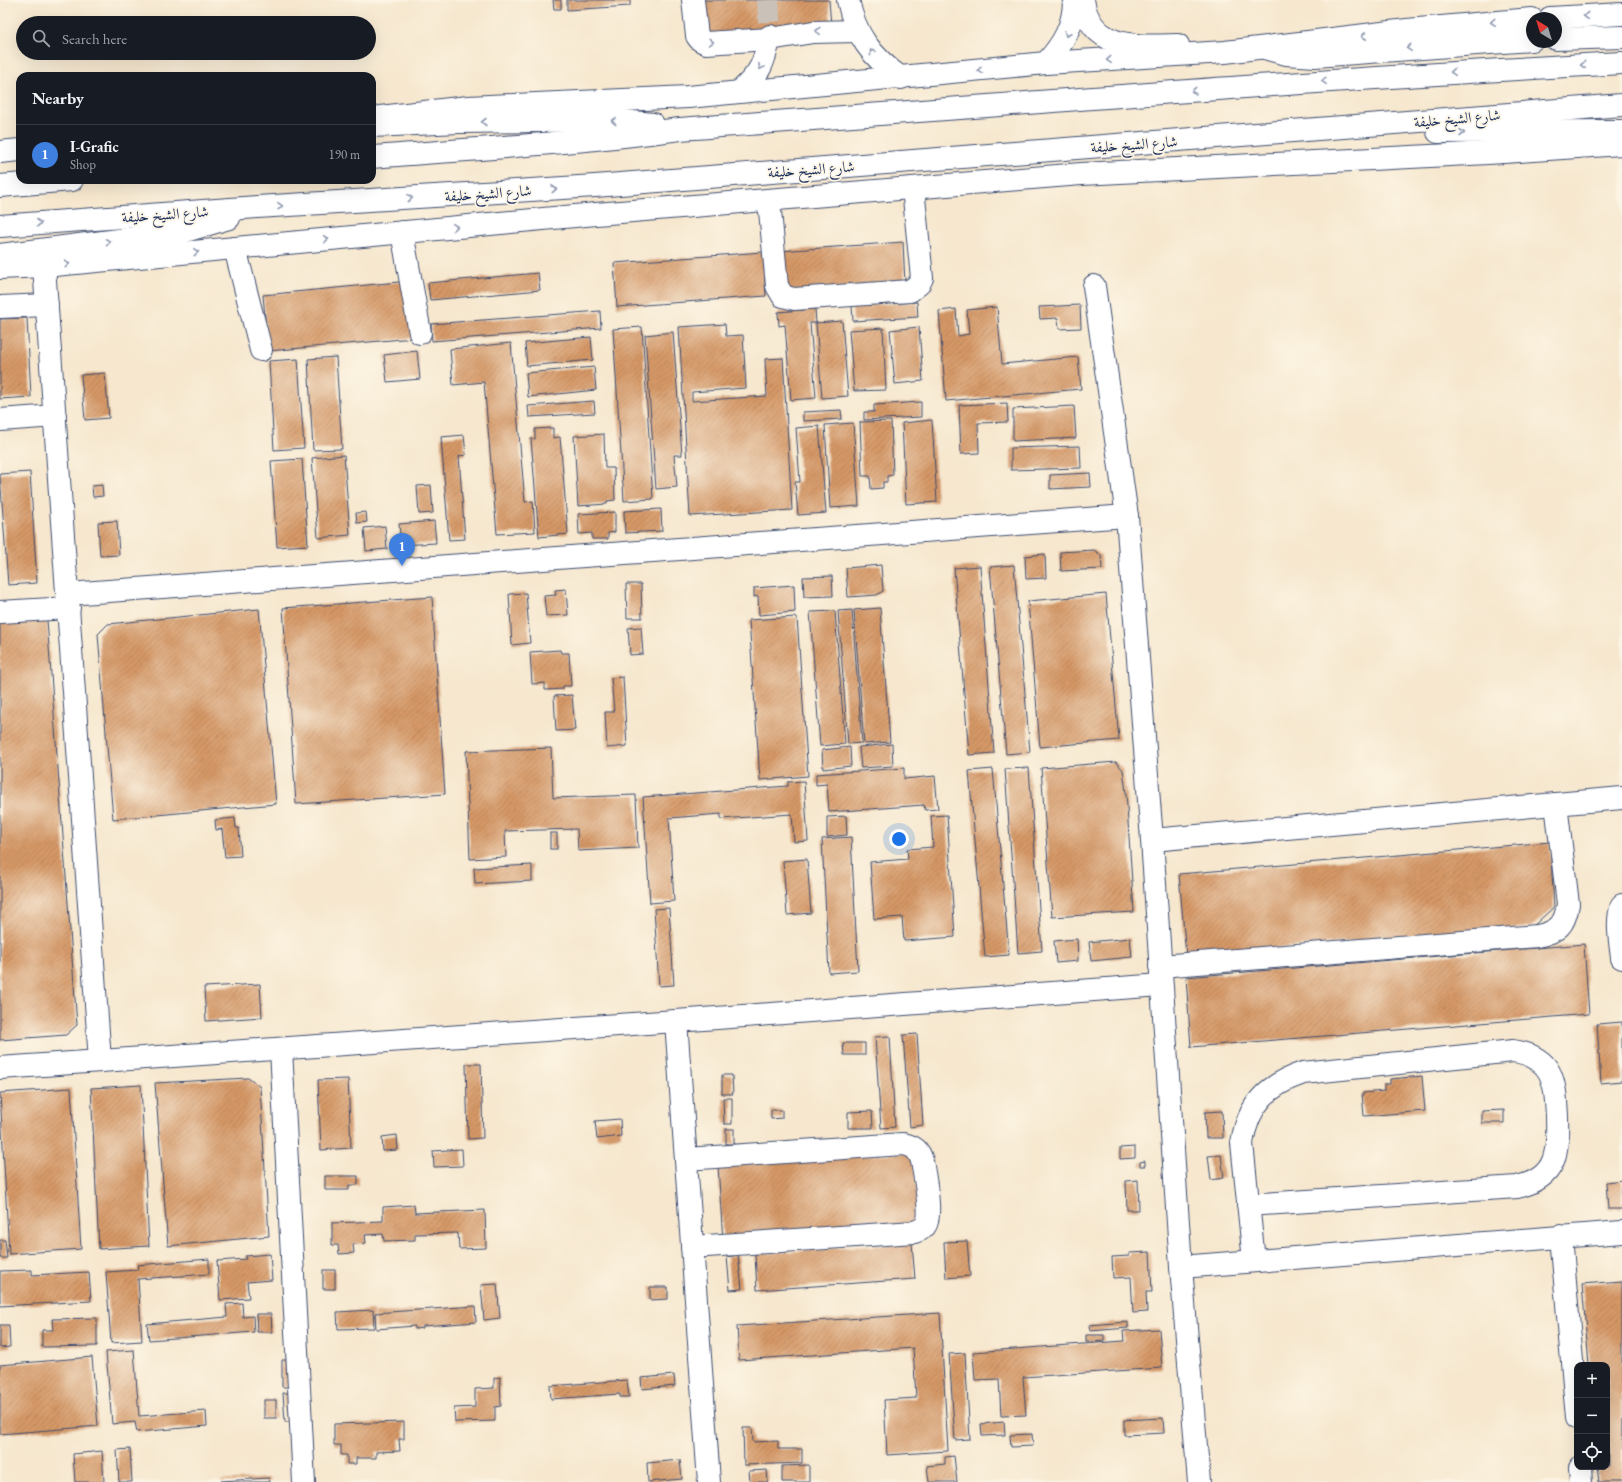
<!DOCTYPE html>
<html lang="en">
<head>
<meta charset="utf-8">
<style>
  body { margin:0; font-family:"EB Garamond",Amiri,serif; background:#242831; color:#f1f3f6 }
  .controls { position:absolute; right:12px; bottom:12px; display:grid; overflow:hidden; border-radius:8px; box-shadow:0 4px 16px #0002 }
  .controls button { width:36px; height:36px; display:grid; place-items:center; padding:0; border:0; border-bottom:1px solid #363941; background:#171b24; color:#f1f3f6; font:20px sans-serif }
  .compass { position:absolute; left:1526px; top:12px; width:36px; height:36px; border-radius:50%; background:#171b24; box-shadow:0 4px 16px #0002; rotate:322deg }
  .you { position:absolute; left:899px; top:839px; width:14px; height:14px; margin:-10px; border:3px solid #fff; border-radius:50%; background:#1a73e8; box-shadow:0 0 0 6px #1a73e833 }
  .badge { display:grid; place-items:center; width:26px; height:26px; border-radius:50%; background:#c8321e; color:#fff; font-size:13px; font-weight:700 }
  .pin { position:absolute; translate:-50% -33px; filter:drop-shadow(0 1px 2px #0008) }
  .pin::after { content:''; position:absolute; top:21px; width:14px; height:12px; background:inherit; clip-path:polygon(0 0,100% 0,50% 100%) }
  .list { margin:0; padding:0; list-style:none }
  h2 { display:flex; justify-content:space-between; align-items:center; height:52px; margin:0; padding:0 16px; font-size:17px }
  h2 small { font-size:13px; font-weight:400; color:#9ea1a6 }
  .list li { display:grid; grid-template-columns:26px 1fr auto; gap:12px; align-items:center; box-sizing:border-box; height:60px; padding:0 16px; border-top:1px solid #363941 }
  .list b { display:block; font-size:15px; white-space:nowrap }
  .list p { margin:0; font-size:13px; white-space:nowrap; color:#9ea1a6 }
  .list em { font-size:13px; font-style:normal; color:#9ea1a6 }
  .icon { flex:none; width:22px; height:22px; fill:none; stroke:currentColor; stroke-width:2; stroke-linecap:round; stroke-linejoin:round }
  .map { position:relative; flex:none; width:1622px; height:1482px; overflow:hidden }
  .search { position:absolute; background:#171b24; box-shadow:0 4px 16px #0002; left:16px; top:16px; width:360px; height:44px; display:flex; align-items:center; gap:10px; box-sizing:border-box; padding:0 14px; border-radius:22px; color:#9ea1a6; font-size:15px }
  .panel { position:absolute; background:#171b24; box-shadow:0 4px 16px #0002; left:16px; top:72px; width:360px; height:112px; border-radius:12px }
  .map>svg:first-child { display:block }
</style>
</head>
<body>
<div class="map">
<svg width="1622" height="1482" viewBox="0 0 1622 1482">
  <defs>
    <pattern id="building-hatch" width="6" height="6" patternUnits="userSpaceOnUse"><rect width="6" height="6" fill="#d69866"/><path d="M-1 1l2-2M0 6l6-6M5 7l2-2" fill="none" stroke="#ad7c57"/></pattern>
  </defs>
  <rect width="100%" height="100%" fill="#fcf5e5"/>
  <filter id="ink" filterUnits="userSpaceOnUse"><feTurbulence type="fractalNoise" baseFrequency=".025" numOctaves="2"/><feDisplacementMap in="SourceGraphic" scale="8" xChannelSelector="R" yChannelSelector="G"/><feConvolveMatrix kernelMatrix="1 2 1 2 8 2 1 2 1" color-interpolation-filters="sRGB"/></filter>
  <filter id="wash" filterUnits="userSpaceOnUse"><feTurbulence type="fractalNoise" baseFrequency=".012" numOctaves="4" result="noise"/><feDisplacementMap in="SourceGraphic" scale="16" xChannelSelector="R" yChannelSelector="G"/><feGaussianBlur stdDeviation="0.9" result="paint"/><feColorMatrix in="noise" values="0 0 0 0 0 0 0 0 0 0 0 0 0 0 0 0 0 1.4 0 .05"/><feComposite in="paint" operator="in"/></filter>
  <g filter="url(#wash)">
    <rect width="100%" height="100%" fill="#f6e7ce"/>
    <g id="blocks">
      <g fill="url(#building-hatch)">
        <polygon points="553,0 561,0 561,9 554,9"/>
        <polygon points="567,0 630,0 630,6 567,10"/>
        <polygon points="699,0 829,0 831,26 712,40 701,27"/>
        <polygon points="903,242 905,284 783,293 780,251"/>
        <polygon points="763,252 766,296 617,307 614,263"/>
        <polygon points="538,273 540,290 430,300 428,283"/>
        <polygon points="409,281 414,338 268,351 263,295"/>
        <polygon points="917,302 918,317 853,321 852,306"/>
        <polygon points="1080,305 1081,328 1059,329 1058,318 1040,319 1039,307"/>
        <polygon points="997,307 1002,364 1078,357 1081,389 946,401 939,311 956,309 958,336 969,334 967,310"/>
        <polygon points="815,309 816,323 810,323 816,398 791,400 785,325 779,326 778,312"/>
        <polygon points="600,311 601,328 432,341 431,324"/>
        <polygon points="27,318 31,397 0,399 0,319"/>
        <polygon points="842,321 848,396 822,398 816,323"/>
        <polygon points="725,324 726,336 743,335 746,388 692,392 692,401 767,396 765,359 783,358 792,510 690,516 679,327"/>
        <polygon points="642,327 653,499 624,501 613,329"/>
        <polygon points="919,327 923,381 895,384 890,330"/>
        <polygon points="883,328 886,390 854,391 849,330"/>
        <polygon points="673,332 682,455 674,455 677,487 656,489 645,335"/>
        <polygon points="591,337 593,360 527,366 525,343"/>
        <polygon points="511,343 525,502 533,501 535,532 497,534 484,382 453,385 450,349"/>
        <polygon points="417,351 420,379 387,382 384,355"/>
        <polygon points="336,357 342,449 313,450 308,359"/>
        <polygon points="298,359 304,448 274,450 269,361"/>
        <polygon points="594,367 596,390 528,397 526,373"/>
        <polygon points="105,373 109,418 85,420 81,375"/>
        <polygon points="594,401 595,413 529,417 528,406"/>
        <polygon points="921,402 921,417 864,420 864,412 874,412 874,405"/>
        <polygon points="1007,403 1008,422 978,423 979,453 961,454 959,405"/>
        <polygon points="1074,406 1076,438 1013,441 1013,409"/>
        <polygon points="841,410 842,419 803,421 803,412"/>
        <polygon points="932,420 937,502 906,504 902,423"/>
        <polygon points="891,421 893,475 887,476 887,482 883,482 883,488 871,489 870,476 862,476 860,422"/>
        <polygon points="853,423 859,506 830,508 825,425"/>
        <polygon points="819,426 826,513 798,515 795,482 800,482 796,428"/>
        <polygon points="553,428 553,438 560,437 568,534 539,537 531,439 535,439 535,429"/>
        <polygon points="604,434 605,468 614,468 615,500 607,501 607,504 578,506 574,436"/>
        <polygon points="464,435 466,455 459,456 465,539 449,540 441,437"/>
        <polygon points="1080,446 1081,468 1011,470 1011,448"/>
        <polygon points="344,455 350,535 318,538 312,458"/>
        <polygon points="302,459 308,545 277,547 271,461"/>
        <polygon points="30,472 37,583 8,585 0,474"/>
        <polygon points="1090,473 1091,487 1050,489 1050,475"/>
        <polygon points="102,485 103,496 93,497 92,486"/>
        <polygon points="431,485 433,513 419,514 417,486"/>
        <polygon points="661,509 662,531 625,533 624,511"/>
        <polygon points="366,512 367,522 357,523 356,513"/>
        <polygon points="615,512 615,532 608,533 608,539 592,539 592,533 579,534 578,514"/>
        <polygon points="117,521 119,555 100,556 98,522"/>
        <polygon points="434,521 436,543 401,545 399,524"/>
        <polygon points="385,526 387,549 366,551 364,528"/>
        <polygon points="1094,550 1101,555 1102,569 1061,571 1060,552"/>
        <polygon points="1045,554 1046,578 1026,579 1025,556"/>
        <polygon points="881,565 883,591 877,595 848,597 846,568"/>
        <polygon points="1014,565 1030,752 1006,754 990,567"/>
        <polygon points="980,566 994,753 969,755 954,568"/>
        <polygon points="832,576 833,596 804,597 803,577"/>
        <polygon points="626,584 641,584 642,618 627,618"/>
        <polygon points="794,585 795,612 759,615 758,596 754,597 754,588"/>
        <polygon points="566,589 568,615 546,616 544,596 556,595 555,590"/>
        <polygon points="526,593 530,643 512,645 509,594"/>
        <polygon points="1106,594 1119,740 1040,747 1028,601"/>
        <polygon points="432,597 445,794 296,804 283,608"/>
        <polygon points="880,608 890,742 864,744 854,610"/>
        <polygon points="259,609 276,804 113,819 98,634 108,624"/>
        <polygon points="852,610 862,743 848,744 838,611"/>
        <polygon points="835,611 845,744 820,746 810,612"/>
        <polygon points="797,617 808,776 760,780 749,620"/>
        <polygon points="47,620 77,1025 66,1035 0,1040 0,623"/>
        <polygon points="641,627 643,654 630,655 628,628"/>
        <polygon points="560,650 561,653 569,653 571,686 563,686 563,689 545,690 545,683 532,684 530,652"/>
        <polygon points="623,677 627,746 607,748 605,712 614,712 611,678"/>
        <polygon points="572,695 575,730 556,731 554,696"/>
        <polygon points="892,744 893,766 861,768 859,747"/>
        <polygon points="850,747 851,766 823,769 822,750"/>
        <polygon points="551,748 553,798 636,795 638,848 578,851 577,829 505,831 506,857 470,859 466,751"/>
        <polygon points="1116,762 1123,770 1126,792 1134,912 1052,917 1041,768"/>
        <polygon points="904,768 904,779 935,776 938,809 925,810 924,805 829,812 827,784 816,785 816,774"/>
        <polygon points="1029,768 1042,951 1018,953 1005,769"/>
        <polygon points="993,769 1009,955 985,957 969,771"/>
        <polygon points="804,781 808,841 794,842 792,814 721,819 721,814 669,818 674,901 650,903 643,797 788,786 788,782"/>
        <polygon points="947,815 955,937 904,941 902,917 874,919 870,862 908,859 907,849 933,847 931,816"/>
        <polygon points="846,816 847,835 827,837 827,817"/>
        <polygon points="235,818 236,828 239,828 241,856 225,857 222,829 216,830 215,820"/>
        <rect x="550" y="833" width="7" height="16"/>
        <polygon points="851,837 858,971 829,973 822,839"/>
        <polygon points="1550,842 1554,907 1532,927 1186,956 1179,874"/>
        <polygon points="807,859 811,913 787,915 783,861"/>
        <polygon points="532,865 532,881 475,884 474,868"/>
        <polygon points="669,908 674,985 659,986 654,909"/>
        <polygon points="1130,938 1132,957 1091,961 1089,942"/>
        <polygon points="1077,939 1078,961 1056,963 1054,941"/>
        <polygon points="1584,944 1589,1014 1191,1047 1186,977"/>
        <polygon points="260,984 262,1017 206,1021 204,987"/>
        <polygon points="1622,1022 1622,1081 1601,1083 1597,1024"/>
        <polygon points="917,1034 923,1125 910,1127 903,1035"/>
        <polygon points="890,1036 895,1127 881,1128 875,1037"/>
        <polygon points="843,1043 865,1043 865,1055 844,1055"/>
        <polygon points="466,1064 481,1064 483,1138 468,1139"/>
        <polygon points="722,1075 732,1075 733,1094 722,1094"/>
        <polygon points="1422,1076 1425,1111 1364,1116 1362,1093 1384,1091 1384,1084 1390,1084 1390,1079"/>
        <polygon points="248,1078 260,1087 269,1236 168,1246 155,1083"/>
        <polygon points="348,1079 351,1148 321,1150 318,1080"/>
        <polygon points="141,1085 149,1246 99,1249 91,1088"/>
        <polygon points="71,1088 81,1249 9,1254 0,1093"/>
        <polygon points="723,1098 732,1098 732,1124 724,1124"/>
        <polygon points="771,1110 782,1110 782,1118 771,1119"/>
        <polygon points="1504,1110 1504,1123 1482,1123 1482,1111"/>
        <polygon points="872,1111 873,1128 848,1128 848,1112"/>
        <polygon points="1222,1111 1223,1138 1206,1138 1205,1112"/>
        <polygon points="620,1119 621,1136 597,1139 595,1121"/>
        <rect x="726" y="1129" width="8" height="15"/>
        <polygon points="397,1135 398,1150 383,1151 382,1137"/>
        <polygon points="1135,1147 1135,1158 1120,1159 1120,1148"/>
        <polygon points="462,1149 463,1166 434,1167 433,1151"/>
        <polygon points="913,1152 921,1218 912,1227 723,1241 718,1166"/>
        <polygon points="1221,1155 1224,1178 1211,1180 1208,1156"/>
        <polygon points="1145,1161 1145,1166 1140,1166 1140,1162"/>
        <polygon points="325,1176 358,1176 358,1185 349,1185 349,1190 325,1190"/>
        <polygon points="1138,1180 1139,1210 1127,1210 1126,1181"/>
        <polygon points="1622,1180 1622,1209 1608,1209 1606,1182"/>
        <polygon points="414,1205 415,1213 485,1210 486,1248 459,1249 458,1233 415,1234 415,1240 384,1241 383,1234 365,1235 366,1243 353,1244 354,1253 339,1254 338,1245 332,1245 332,1223 383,1221 383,1207"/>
        <polygon points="0,1240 5,1240 7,1258 0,1258"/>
        <polygon points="967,1241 970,1276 946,1278 944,1242"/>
        <polygon points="912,1243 915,1279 757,1290 755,1254"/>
        <polygon points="1150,1252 1152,1292 1146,1292 1147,1312 1133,1313 1131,1277 1113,1278 1112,1257 1129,1256 1129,1253"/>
        <polygon points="270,1254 272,1280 247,1282 249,1298 220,1300 217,1261 246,1259 245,1256"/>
        <polygon points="738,1255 742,1289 730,1290 727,1257"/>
        <polygon points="209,1259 209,1274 138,1279 142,1341 111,1343 106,1272 138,1270 137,1265"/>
        <polygon points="32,1270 32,1275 89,1272 91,1301 0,1306 0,1271"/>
        <rect x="323" y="1270" width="12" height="19"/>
        <polygon points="1622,1281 1622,1482 1599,1482 1597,1467 1607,1467 1607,1365 1589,1365 1582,1284"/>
        <polygon points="497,1284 500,1318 484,1320 481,1285"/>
        <polygon points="650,1287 668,1287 668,1299 650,1300"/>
        <polygon points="242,1303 243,1317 253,1316 254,1332 149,1340 147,1324 227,1317 226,1304"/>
        <polygon points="475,1306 476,1322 423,1326 423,1328 415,1329 415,1326 376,1329 375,1313"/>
        <polygon points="373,1310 374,1328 338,1329 337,1312"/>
        <polygon points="940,1313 948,1451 887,1455 884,1400 916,1398 913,1348 739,1360 737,1326"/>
        <polygon points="256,1314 271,1314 272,1332 257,1332"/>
        <polygon points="97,1318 97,1346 42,1347 42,1330 53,1330 52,1319"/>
        <polygon points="1128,1322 1128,1328 1090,1331 1089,1325"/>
        <polygon points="0,1325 9,1325 10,1347 0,1348"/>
        <polygon points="1159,1329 1162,1368 1023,1377 1026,1415 1001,1416 999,1379 975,1380 973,1352 1124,1341 1123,1331"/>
        <polygon points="1086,1335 1104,1335 1104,1341 1086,1342"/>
        <polygon points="134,1350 139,1416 206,1411 207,1426 137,1432 135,1422 112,1424 106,1352"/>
        <polygon points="965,1353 970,1439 955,1440 949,1354"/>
        <polygon points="92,1357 98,1426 0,1434 0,1365"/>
        <polygon points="282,1360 288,1360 289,1387 282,1387"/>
        <polygon points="674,1375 675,1386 642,1389 641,1378"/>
        <polygon points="500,1377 501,1406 495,1407 495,1421 455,1422 454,1408 475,1407 475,1389 494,1388 494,1378"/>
        <polygon points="627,1380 629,1397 620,1397 620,1394 551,1399 550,1386"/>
        <polygon points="283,1393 290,1393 292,1422 285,1422"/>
        <rect x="264" y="1400" width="12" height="18"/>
        <polygon points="1163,1418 1164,1433 1124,1435 1124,1420"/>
        <polygon points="404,1422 404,1439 399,1439 400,1451 376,1452 376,1458 356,1458 356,1464 347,1464 347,1455 341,1455 341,1445 334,1445 334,1424"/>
        <polygon points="1004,1422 1005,1435 982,1436 981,1424"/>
        <polygon points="743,1428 752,1428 753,1442 778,1441 778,1449 802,1449 802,1463 744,1465"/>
        <polygon points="1032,1434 1033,1446 1011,1447 1010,1435"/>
        <polygon points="130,1449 132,1482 119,1482 117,1450"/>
        <polygon points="102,1451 104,1482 75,1482 73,1454"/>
        <polygon points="954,1456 957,1482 929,1482 927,1466 945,1464 945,1457"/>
        <polygon points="680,1460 682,1479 648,1482 647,1463"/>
        <polygon points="809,1465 809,1482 782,1482 782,1466"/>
        <polygon points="767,1470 768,1482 750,1482 749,1471"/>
        <polygon points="269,1478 270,1482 221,1482 221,1481"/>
      </g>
    </g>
  </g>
  <g filter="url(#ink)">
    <use href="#blocks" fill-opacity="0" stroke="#3c4b6f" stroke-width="1"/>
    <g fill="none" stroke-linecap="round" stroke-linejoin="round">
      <polyline stroke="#cac2b8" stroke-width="22" stroke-dasharray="22 11" stroke-linecap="butt" points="768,0 770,36"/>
      <g stroke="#3c4b6f" stroke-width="24">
        <g id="minor">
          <polyline points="693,0 697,36 700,40 706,43 770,39 813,32 857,31"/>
          <path d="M848,0C855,35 872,57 901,78"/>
          <path d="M1083,0C1091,51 1138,46 1178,45"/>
          <path d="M1046,63C1063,44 1074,26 1074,0"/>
          <path d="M739,92C761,73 764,63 770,36"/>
          <polyline points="769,200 777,286 783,296 794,299 910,291 919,284 922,278 913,188"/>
          <polyline points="402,232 420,333"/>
          <polyline points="235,248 261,350"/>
          <polyline points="44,266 100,1061"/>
          <polyline points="1094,286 1127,516 1152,840 1181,1267 1199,1482"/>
          <polyline points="0,307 47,305"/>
          <polyline points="0,420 55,416"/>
          <polyline points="68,594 1127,516"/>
          <polyline points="0,612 69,608"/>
          <polyline points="1152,840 1622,798"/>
          <path d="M1622,905C1616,922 1620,940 1622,958"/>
          <path d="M1160,966L1537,936C1558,932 1565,925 1568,904L1556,804"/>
          <polyline points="676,1021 709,1482"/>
          <polyline points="281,1049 304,1482"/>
          <polyline points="0,1068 676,1021 1161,985"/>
          <path d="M686,1159L903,1144C914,1146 919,1150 922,1161C924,1174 933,1216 925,1226C922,1229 918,1231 914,1232L692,1247"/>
          <path d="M1248,1205L1517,1187C1558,1178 1558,1152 1557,1116C1555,1082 1554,1057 1513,1051L1303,1073C1267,1085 1248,1105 1242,1143L1254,1261"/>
          <polyline points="1561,1236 1577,1418"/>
          <polyline points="1181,1267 1622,1232"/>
          <polyline points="1581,1467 1582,1482"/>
        </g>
      </g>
      <g stroke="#3c4b6f" stroke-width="24">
        <g id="major">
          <polyline points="1550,18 1622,14"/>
          <polyline points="380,117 468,107 688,97 1046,63 1225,52 1407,30 1532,19"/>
          <polyline points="0,152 20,150"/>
          <polyline points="0,268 44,266 596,214 1081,174 1488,153 1622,144"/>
        </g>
      </g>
      <g stroke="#3c4b6f" stroke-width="24">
        <g id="highway">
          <polyline points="1556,39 1622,37"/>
          <polyline points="1264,48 1286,54 1315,56 1532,40"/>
          <polyline points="372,126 459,122 611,120 653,124"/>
          <polyline points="1438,132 1622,131"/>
          <path d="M372,157C475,149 578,143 680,129C994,106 1308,80 1622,63"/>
          <polyline points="0,186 72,180"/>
          <polyline points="0,226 257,207 595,186 1622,105"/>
          <polyline points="0,255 182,232 229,218"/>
        </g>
      </g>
      <use href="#minor" stroke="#fff" stroke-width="22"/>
      <use href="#major" stroke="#fff" stroke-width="22"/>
      <use href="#highway" stroke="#fff" stroke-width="22"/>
    </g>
    <defs><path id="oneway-chevron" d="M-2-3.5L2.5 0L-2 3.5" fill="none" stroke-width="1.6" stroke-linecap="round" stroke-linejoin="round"/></defs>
    <g stroke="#8d97ae">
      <use href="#oneway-chevron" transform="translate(1586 16) rotate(177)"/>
      <use href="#oneway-chevron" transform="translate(1493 22) rotate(175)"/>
      <use href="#oneway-chevron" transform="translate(818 31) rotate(177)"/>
      <use href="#oneway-chevron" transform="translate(1067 34) rotate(115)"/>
      <use href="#oneway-chevron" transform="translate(1364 36) rotate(173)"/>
      <use href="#oneway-chevron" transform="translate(711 42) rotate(4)"/>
      <use href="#oneway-chevron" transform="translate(1409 48) rotate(176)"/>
      <use href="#oneway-chevron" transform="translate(872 52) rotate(-128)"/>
      <use href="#oneway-chevron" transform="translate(1109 60) rotate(177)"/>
      <use href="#oneway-chevron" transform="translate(1583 65) rotate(177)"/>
      <use href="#oneway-chevron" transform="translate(761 67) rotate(118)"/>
      <use href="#oneway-chevron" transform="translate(980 70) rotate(174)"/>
      <use href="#oneway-chevron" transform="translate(1453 72) rotate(176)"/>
      <use href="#oneway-chevron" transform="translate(1324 81) rotate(176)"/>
      <use href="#oneway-chevron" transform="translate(1194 91) rotate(176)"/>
      <use href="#oneway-chevron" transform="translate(614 121) rotate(-177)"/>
      <use href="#oneway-chevron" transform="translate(484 122) rotate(-180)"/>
      <use href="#oneway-chevron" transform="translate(1462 133)"/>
      <use href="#oneway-chevron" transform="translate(554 189) rotate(-4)"/>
      <use href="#oneway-chevron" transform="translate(410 198) rotate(-4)"/>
      <use href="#oneway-chevron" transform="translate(280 206) rotate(-4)"/>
      <use href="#oneway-chevron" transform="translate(39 223) rotate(-4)"/>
      <use href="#oneway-chevron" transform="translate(455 227) rotate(-5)"/>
      <use href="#oneway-chevron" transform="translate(326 239) rotate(-6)"/>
      <use href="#oneway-chevron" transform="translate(108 242) rotate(-8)"/>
      <use href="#oneway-chevron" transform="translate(196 252) rotate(-5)"/>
      <use href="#oneway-chevron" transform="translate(67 264) rotate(-5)"/>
    </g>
  </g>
  <g text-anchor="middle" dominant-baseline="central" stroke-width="3.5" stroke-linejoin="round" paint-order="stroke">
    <g font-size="15" fill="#1b2f5e" stroke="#fcf5e5">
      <text transform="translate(1457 118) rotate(-5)">شارع الشيخ خليفة</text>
      <text transform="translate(1134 144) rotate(-4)">شارع الشيخ خليفة</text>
      <text transform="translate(811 169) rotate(-4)">شارع الشيخ خليفة</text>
      <text transform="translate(488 193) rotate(-4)">شارع الشيخ خليفة</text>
      <text transform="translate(165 214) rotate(-4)">شارع الشيخ خليفة</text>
    </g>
  </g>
</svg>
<div class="controls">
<button>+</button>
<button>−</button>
<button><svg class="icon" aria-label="locate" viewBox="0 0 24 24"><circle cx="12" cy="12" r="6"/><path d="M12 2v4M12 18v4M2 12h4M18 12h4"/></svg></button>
</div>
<svg class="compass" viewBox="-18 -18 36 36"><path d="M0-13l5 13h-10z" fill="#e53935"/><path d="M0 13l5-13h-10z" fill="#9ea1a6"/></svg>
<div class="you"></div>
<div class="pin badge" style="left:402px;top:566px;background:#3f7fe0">1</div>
<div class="search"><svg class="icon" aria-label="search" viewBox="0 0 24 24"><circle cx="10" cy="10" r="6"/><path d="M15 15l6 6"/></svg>Search here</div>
<section class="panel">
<h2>Nearby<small></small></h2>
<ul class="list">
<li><span class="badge" style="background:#3f7fe0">1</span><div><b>I-Grafic</b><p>Shop</p></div><em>190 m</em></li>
</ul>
</section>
</div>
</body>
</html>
